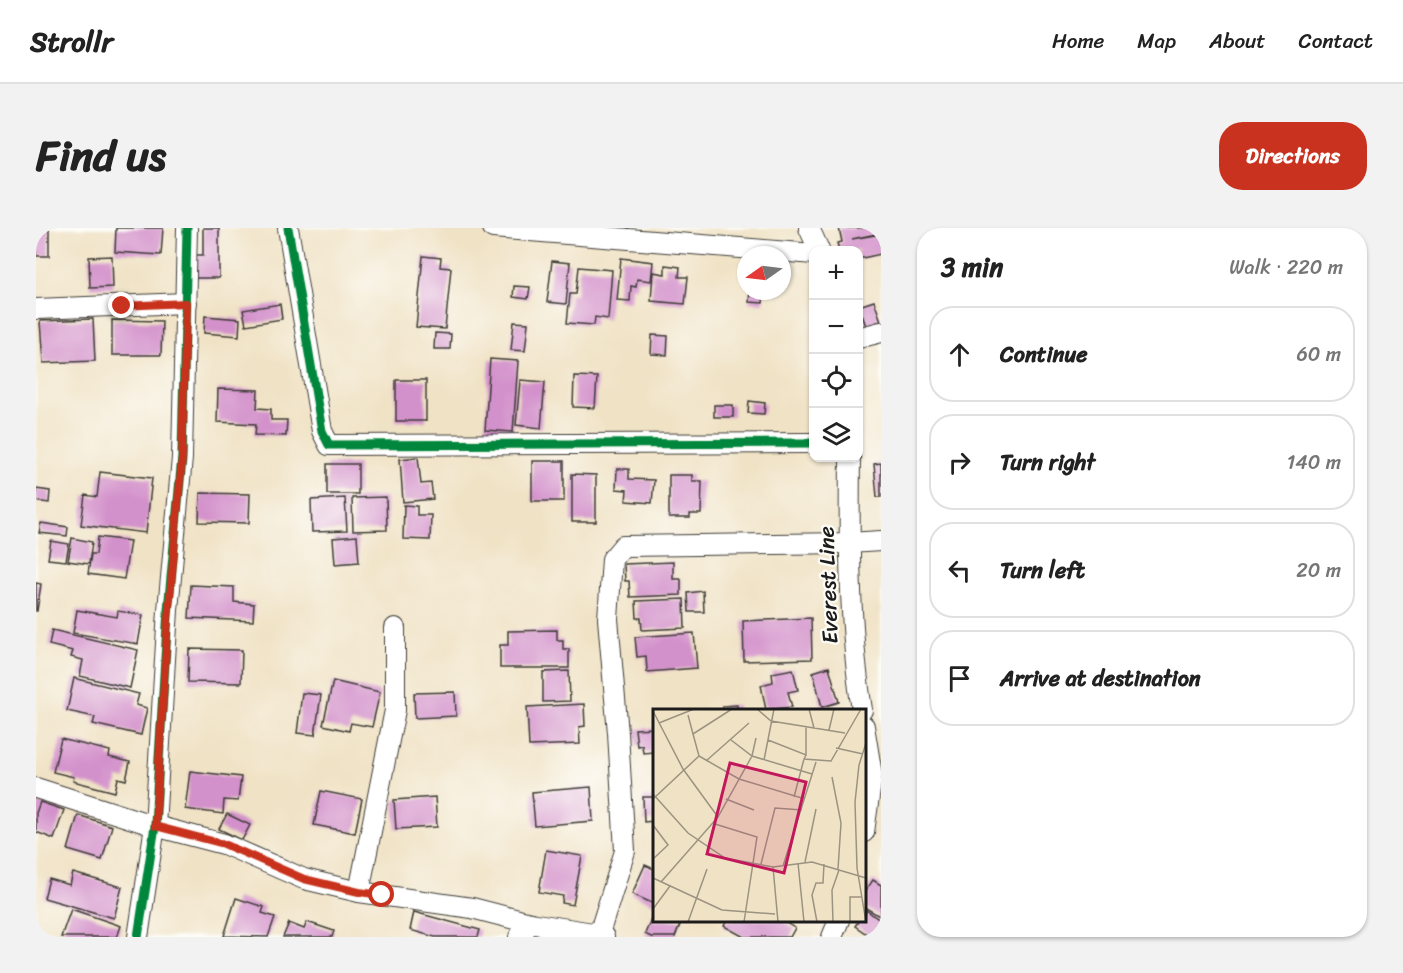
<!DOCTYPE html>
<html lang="en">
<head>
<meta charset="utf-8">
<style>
  body { margin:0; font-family:Sriracha,sans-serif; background:#f2f2f2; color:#222 }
  .controls { position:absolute; right:18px; top:18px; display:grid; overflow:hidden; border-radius:12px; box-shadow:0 2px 4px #0004 }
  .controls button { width:54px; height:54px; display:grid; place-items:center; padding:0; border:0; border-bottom:2px solid #e0e0e0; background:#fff; color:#222; font:30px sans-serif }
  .compass { position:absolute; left:701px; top:18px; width:54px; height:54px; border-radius:50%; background:#fff; box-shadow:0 2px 4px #0004; rotate:256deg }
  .stop { position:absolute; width:18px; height:18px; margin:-14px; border:4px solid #c8321e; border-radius:50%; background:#fff }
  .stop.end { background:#c8321e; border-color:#fff; box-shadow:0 2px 6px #0008 }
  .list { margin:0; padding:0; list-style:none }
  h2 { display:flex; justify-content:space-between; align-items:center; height:78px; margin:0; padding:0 24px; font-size:26px }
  h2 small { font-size:20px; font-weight:400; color:#767676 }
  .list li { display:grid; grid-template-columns:39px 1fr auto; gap:18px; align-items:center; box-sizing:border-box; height:96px; margin:0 12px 12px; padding:0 12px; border:2px solid #e0e0e0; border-radius:24px }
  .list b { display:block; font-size:22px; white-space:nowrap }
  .list em { font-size:20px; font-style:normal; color:#767676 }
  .icon { flex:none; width:33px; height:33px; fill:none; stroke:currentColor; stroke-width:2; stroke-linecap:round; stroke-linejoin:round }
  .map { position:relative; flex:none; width:845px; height:709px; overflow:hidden; border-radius:24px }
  header { display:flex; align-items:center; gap:36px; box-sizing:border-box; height:84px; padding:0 30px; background:#fff; border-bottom:2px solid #e0e0e0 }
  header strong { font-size:28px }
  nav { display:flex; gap:33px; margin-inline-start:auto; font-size:21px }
  .intro { display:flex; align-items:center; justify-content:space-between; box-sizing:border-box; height:144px; padding:0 36px }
  h1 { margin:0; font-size:42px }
  .button { padding:15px 27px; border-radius:24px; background:#c8321e; color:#fff; font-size:21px; font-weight:700 }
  main { display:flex; gap:36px; padding:0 36px }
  aside { flex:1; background:#fff; border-radius:24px; box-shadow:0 2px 4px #0004 }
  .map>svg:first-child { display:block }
</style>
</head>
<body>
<header>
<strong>Strollr</strong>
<nav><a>Home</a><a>Map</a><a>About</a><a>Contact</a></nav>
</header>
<div class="intro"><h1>Find us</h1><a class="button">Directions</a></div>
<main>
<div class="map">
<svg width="845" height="709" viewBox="0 0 845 709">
  <rect width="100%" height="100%" fill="#fdfcf7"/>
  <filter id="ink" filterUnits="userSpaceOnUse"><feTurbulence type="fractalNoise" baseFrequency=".0167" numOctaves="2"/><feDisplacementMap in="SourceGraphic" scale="12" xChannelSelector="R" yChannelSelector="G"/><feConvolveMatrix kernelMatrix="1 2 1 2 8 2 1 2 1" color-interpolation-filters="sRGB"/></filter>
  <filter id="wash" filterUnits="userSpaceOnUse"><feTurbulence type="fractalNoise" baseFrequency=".008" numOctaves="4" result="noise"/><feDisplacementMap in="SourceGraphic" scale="24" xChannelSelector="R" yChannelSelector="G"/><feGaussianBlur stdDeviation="1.35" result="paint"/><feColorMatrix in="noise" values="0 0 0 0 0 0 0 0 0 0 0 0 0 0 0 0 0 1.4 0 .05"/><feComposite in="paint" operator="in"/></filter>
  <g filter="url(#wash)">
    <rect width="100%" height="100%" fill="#f0e2c5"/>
    <g id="blocks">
      <g fill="#d391cb">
        <rect x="0" y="0" width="13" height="28"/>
        <polygon points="80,0 127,0 125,27 79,24"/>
        <polygon points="167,0 183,0 183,50 158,50 158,27 167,27"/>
        <polygon points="803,0 845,0 845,5 816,11 845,6 845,26 822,31 822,22 803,22 801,15 806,14"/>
        <polygon points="76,28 77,59 54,60 53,29"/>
        <polygon points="387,28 405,30 404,39 415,40 409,101 380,99"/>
        <polygon points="585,30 617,34 615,53 601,51 600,59 595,58 594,73 581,72"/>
        <polygon points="516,33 534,35 530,76 511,74"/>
        <polygon points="629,37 644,39 643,49 652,49 649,76 615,73 617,44 629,46"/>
        <polygon points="543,39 576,42 572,91 559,89 558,97 531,95 534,66 540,66"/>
        <polygon points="478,58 494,59 492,71 477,69"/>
        <polygon points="714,63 728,63 727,75 713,74"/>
        <polygon points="838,73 845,93 830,98 823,78"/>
        <polygon points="244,76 246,91 210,97 207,82"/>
        <polygon points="169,88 204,91 203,108 168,105"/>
        <polygon points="57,91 59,133 7,135 4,93"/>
        <polygon points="76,92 126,93 125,127 76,127"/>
        <polygon points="478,94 492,95 489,123 475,122"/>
        <polygon points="399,105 415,106 414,121 398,121"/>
        <polygon points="616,107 632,108 631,127 615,126"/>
        <polygon points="454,131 482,133 477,204 449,202"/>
        <polygon points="538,148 561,149 559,180 537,179"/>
        <rect x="360" y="152" width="30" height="41"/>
        <polygon points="484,152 509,154 505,200 480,197"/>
        <polygon points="182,161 222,162 221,180 235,181 235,192 251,192 250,208 219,207 220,196 181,194"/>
        <polygon points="713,173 729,175 728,186 712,185"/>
        <rect x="678" y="177" width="19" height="12"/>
        <polygon points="382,229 385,256 395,255 397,271 367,274 364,231"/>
        <rect x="496" y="233" width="32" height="40"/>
        <polygon points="845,235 845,269 841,269 838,236"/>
        <rect x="291" y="236" width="31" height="30"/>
        <polygon points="581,241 593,241 593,251 618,252 616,275 590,273 591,262 580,261"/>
        <polygon points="64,244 116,250 110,305 45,297 49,267 61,269"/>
        <polygon points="536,246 560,247 560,294 536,294"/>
        <polygon points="633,247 656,247 656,253 666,253 665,286 654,286 654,290 633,290"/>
        <polygon points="0,261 14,263 13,275 0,273"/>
        <polygon points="164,265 214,266 213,295 163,294"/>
        <polygon points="350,269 351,302 317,303 316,270"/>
        <polygon points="309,270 311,303 276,304 275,272"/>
        <polygon points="368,277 381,278 381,287 395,287 394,312 367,311"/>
        <polygon points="5,295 32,299 31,308 3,305"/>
        <polygon points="321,308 323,334 299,336 297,310"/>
        <polygon points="62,309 94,313 88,351 52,346 55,326 60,326"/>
        <polygon points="36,310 56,314 53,336 32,333"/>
        <polygon points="15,313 33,316 30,333 12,331"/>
        <polygon points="637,334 637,351 645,351 645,367 594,369 593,353 589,353 588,336"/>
        <polygon points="0,355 5,356 1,383 0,383"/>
        <polygon points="155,357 198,359 198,374 218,376 217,393 153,390"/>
        <polygon points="667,363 668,384 653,384 652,365"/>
        <polygon points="648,371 649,400 606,402 605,390 601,390 600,373"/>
        <polygon points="41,382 81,389 82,383 107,387 102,416 37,405"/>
        <polygon points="775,390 776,431 708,433 707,393"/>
        <polygon points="16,402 102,422 94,460 44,448 47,432 35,429 37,423 13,417"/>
        <polygon points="521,402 521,412 527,412 527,421 533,421 533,440 464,440 464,417 472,417 472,403"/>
        <polygon points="658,405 661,440 611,444 610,428 601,429 599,409"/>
        <polygon points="153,421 206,422 205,455 152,454"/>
        <polygon points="793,439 803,474 786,479 777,444"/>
        <polygon points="757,441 762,462 752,464 756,479 730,482 725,457 737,454 736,445"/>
        <polygon points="533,443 534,473 507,474 507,444"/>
        <polygon points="38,450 103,466 100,477 111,480 105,507 57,496 59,489 31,483"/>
        <polygon points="297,453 344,464 336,499 315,495 313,503 287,497"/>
        <polygon points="419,464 420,488 379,490 378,465"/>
        <polygon points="266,465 285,467 279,507 261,505"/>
        <polygon points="548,476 549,498 543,499 544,516 493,518 491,479"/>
        <polygon points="701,477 701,482 687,482 687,478"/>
        <polygon points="618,500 618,524 607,525 606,517 601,518 599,501"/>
        <polygon points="25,511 74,523 73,529 94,534 90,552 82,550 79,564 37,553 38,549 17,544"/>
        <polygon points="154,543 205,549 202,573 188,572 187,586 149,581"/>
        <polygon points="555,559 557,593 499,598 496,564"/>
        <polygon points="285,563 326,571 319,605 278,597"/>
        <polygon points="399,569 401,599 360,601 358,572"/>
        <polygon points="607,569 618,569 618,593 608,594"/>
        <polygon points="4,574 28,582 18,611 0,604 0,585"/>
        <polygon points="191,586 214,597 206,612 183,601"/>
        <polygon points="42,587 76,598 66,632 32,622"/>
        <polygon points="510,622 546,628 537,677 526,675 527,668 503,664"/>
        <polygon points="609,637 618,641 618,676 596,666"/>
        <polygon points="37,645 86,659 78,690 8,670 13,651 34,657"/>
        <polygon points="837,652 845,657 845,689 828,679 828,665"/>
        <polygon points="200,670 228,679 226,685 239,689 232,709 188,708"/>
        <polygon points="35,681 85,698 81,709 25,709"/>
        <polygon points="830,682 845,693 845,709 835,709 819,698 823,692 828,692"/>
        <polygon points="618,683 618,692 646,692 639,709 615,709 609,706"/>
        <polygon points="378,684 444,702 442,709 399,709 374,702"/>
        <polygon points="691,692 745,692 759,700 754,709 708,709 688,698"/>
        <polygon points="271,694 298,703 296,709 247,709 253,695 268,701"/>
      </g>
    </g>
  </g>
  <g filter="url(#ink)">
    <use href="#blocks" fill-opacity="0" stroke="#3c3a35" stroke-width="1.5"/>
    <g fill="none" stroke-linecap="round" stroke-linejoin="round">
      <g stroke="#3c3a35" stroke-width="22">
        <g id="street">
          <polyline points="252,0 286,203 293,217 778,215"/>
          <polyline points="457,0 778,26"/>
          <polyline points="773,0 783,22"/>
          <polyline points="0,81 150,75"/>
          <polyline points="822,110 845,104"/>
          <path d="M814,230C813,314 813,399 826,482"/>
          <polyline points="828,498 836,547 828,604"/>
          <polyline points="0,560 119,598 188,616 268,651 323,664 436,680 494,695"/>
          <polyline points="323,664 359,482 359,400"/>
          <polyline points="563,706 589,623 582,505 572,391 576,331 587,318 813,315 845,313"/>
          <polyline points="102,709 119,598 132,382 146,230 151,0"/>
          <polyline points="483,709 494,695 563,706 568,709"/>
          <polyline points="796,709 803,692"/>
        </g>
      </g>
      <use href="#street" stroke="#fff" stroke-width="20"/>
      <g stroke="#fdfcf7" stroke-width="13">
        <g id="cycleway">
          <polyline points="252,0 286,203 293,217 778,215"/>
          <polyline points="102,709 119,598 132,382 146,230 151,0"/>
        </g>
      </g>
      <use href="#cycleway" stroke="#00873e" stroke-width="9"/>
    </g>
  </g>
  <g fill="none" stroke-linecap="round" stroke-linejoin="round" filter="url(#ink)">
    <polyline stroke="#c8321e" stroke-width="8" points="86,78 150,75 146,230 131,404 119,598 188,616 268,651 323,664 346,667"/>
  </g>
  <g text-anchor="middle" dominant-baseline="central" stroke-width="4.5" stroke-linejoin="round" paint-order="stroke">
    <g font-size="22" fill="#1c1c1c" stroke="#fdfcf7">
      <text transform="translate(792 357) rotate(-92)">Everest Line</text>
    </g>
  </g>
  <g transform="translate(617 481)">
    <rect width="213" height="213" fill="#f0e2c5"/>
    <path fill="none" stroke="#9b9381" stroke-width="1.5" d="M104,0L118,12L192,24M156,0L161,19M0,2L30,60L65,108L8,173M35,6L40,25L79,0M6,14L41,0M176,21L181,0M78,31L99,47L159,65M115,31L153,46V18M183,39L210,45M153,46L151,50L178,52L208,0M46,47L86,70L152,90M111,51L121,0M53,52L96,14M179,68L188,114L185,160M0,85L35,124L72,149L120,158L159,153L213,169M141,88L151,50M0,90L46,47L40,25M73,90L101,101M65,108L99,47L103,29M62,115L104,128L91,213M0,116L15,136L0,150M152,153L163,100M145,154L151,213M108,155L122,99L149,101M130,157L163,53M120,158L125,213M0,169L69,201L122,205M0,200L17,177M35,213L54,160M164,213L159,186L163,174H170L171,155M180,213L179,181L186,161M197,213V188H208M213,213L204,159L202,93L206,56L213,34"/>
    <path fill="#c2185b" fill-opacity="0.15" stroke="#c2185b" stroke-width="3" d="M77,54L153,73L131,164L54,145Z"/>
    <rect width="213" height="213" fill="none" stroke="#1c1c1c" stroke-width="3"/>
  </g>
</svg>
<div class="controls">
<button>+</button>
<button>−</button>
<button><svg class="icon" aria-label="locate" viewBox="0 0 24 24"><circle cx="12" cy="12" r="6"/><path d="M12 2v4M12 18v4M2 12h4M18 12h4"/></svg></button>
<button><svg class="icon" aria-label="layers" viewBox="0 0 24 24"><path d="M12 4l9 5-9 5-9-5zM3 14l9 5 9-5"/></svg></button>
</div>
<svg class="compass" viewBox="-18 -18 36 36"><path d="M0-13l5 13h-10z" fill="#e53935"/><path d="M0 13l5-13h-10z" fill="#767676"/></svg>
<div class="stop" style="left:346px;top:667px"></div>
<div class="stop end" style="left:86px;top:78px"></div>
</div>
<aside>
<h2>3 min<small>Walk · 220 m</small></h2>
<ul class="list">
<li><svg class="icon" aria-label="ahead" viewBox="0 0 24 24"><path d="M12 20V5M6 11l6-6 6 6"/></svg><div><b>Continue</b></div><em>60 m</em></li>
<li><svg class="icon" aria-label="right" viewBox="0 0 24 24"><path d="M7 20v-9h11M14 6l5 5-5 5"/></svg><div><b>Turn right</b></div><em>140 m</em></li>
<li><svg class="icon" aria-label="left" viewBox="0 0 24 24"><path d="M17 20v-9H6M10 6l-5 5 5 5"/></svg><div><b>Turn left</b></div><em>20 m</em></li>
<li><svg class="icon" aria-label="arrive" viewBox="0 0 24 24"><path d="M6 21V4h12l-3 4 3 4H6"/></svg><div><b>Arrive at destination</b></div></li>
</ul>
</aside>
</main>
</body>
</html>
